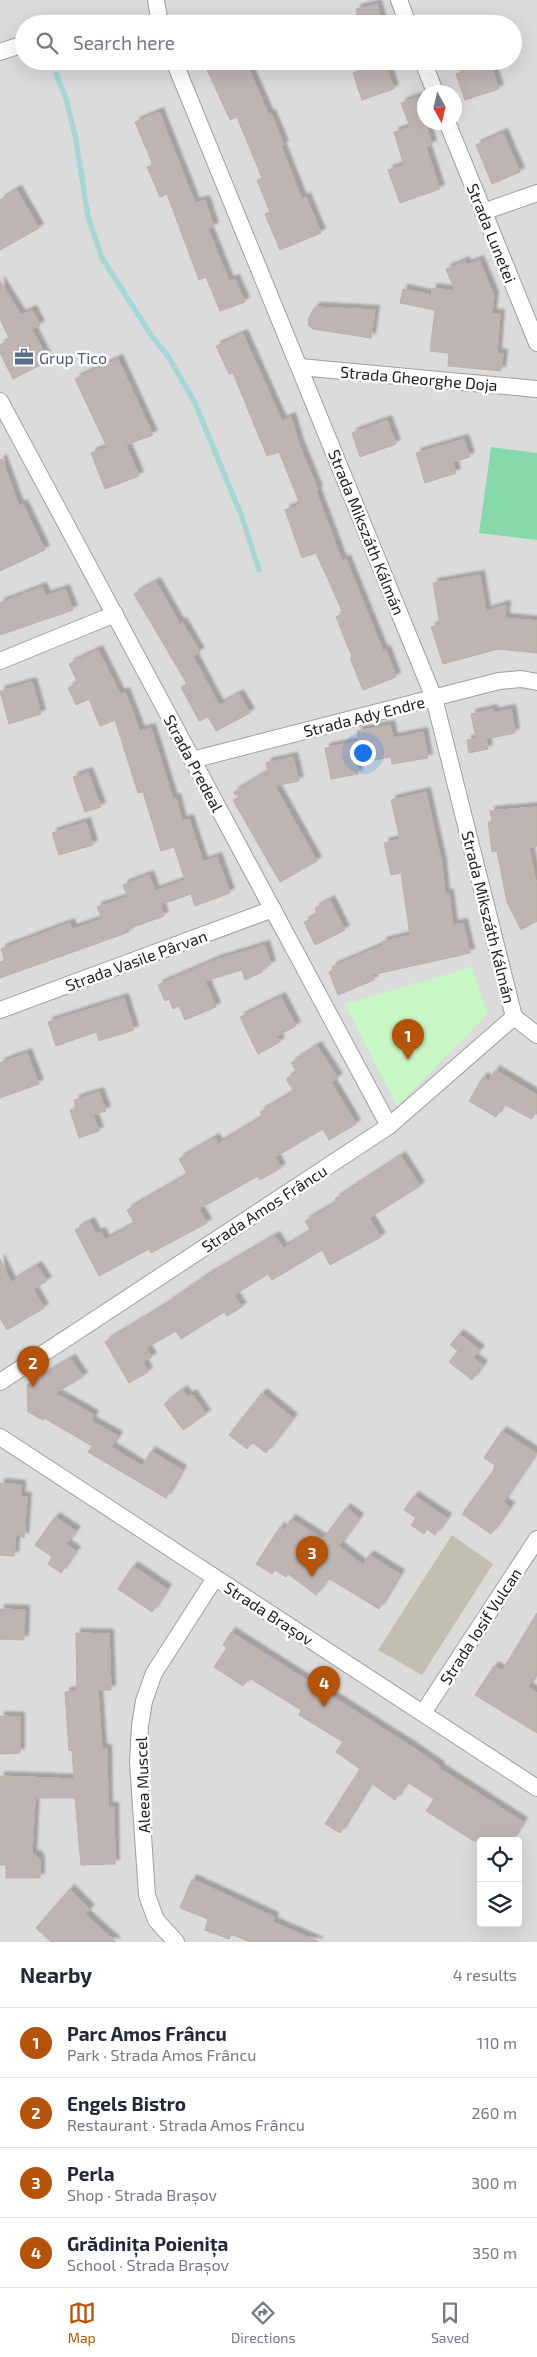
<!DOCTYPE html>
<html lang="en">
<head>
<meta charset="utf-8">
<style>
  body { margin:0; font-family:"Exo 2",sans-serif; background:#f6f6f7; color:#1f2937 }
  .controls { position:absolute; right:15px; bottom:15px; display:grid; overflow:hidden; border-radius:5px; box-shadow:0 5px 20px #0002 }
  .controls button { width:45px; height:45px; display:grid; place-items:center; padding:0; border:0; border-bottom:1px solid #e0e1e3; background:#fff; color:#1f2937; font:25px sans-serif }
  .compass { position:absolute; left:417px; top:85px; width:45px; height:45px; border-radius:50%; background:#fff; box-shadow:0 5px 20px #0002; rotate:172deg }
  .you { position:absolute; left:362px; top:752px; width:18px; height:18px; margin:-12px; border:4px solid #fff; border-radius:50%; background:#1a73e8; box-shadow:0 0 0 8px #1a73e833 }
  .badge { display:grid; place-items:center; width:32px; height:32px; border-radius:50%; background:#b45309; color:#fff; font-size:16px; font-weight:700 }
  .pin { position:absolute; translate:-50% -41px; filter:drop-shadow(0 1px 2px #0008) }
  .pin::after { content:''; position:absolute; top:26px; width:18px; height:15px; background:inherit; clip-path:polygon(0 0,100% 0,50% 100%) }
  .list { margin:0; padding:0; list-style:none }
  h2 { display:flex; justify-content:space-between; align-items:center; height:65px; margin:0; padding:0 20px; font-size:21px }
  h2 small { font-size:16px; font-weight:400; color:#747a83 }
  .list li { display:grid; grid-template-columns:32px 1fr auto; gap:15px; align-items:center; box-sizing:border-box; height:70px; padding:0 20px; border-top:1px solid #e0e1e3 }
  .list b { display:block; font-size:19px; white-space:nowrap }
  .list p { margin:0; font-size:16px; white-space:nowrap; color:#747a83 }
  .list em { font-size:16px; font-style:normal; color:#747a83 }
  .icon { flex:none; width:28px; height:28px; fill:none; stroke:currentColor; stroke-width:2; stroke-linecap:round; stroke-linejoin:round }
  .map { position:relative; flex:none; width:537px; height:1942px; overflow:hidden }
  .search { position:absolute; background:#fff; box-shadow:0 5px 20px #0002; left:15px; right:15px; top:15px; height:55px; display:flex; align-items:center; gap:12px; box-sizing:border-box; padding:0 18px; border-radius:28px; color:#747a83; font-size:19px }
  .sheet { height:345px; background:#fff }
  nav { display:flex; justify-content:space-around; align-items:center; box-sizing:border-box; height:70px; border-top:1px solid #e0e1e3; background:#fff; font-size:14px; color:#747a83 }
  nav a { display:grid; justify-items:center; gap:2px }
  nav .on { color:#b45309 }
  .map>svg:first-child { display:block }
</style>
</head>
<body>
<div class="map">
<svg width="537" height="1942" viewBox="0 0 537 1942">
  <defs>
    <filter id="shadow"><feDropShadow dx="4.5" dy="-4.5" stdDeviation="1" flood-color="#0004"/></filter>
  </defs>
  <rect width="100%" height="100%" fill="#eee9e4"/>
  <path fill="#dcdbdb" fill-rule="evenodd" d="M0,0H537V1942H0ZM24,24H513V61H24ZM424,92H454V122H424ZM481,1841H518V1923H481Z"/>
  <polygon fill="#c2bfb0" points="452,1535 493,1564 422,1675 378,1650"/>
  <polygon fill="#c8f6c4" points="472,967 488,1014 397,1106 345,1004"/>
  <polygon fill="#87d8aa" points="491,447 537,453 537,540 479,533"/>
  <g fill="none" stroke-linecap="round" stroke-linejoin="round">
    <polyline stroke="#a7d6d9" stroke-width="5.5" points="56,74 66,98 76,140 88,217 102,258 153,338 168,356 195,403 242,517 259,570"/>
  </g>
  <g fill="#beb4b1" stroke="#bfaea7" filter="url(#shadow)">
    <polygon points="377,4 382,24 359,24 356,9"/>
    <polygon points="203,61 245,61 269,115 271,114 284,145 281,146 302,199 306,197 321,233 280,250 265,214 270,212 257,180 262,178 237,117 230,120"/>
    <polygon points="385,62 394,89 362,100 353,73"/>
    <polygon points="490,63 499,89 465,100 456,74"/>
    <polygon points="418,97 432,145 426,147 440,189 400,203 388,170 404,165 394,132 410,127 401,103"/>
    <polygon points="159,112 195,203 205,200 214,227 208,229 229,281 235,279 245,302 220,311 206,277 199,280 167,194 160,197 147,167 153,165 135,122"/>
    <polygon points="503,133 520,172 492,184 476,145"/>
    <polygon points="17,190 39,228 0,250 0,200"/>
    <polygon points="479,260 494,296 492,314 500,314 497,353 503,354 501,371 448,366 449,353 430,351 435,310 400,303 403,289 432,295 432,288 455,291 446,269 465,261 466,265"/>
    <polygon points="0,281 21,315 32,310 40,325 32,329 48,361 13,379 0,353 0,345 10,340 0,319"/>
    <polygon points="315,307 375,310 371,338 313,329 309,326 308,319"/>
    <polygon points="243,334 282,421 291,417 299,444 318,490 316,491 342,561 346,559 383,651 386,650 396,677 363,690 350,658 352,657 336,617 343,613 316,553 302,558 285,510 300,504 279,452 267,456 233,373 229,374 216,346"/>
    <polygon points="118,359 153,435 126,445 139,476 105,489 91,453 107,447 75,379"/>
    <polygon points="387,420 396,444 360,457 352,433"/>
    <polygon points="464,439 470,457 453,462 456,473 425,483 416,453"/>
    <polygon points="2,459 19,506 23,504 45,550 0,571 0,460"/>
    <polygon points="480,575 486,611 506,605 505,618 537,621 537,653 498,649 443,664 431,627 440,625 433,583"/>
    <polygon points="156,582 180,624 182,622 200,652 193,656 219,705 239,694 250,713 216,731 208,717 199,721 181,687 187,684 134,594"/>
    <polygon points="42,587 46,596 65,589 73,610 0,635 0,603"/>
    <polygon points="98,650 120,694 125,692 140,731 151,728 173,799 176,798 182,821 189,819 203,862 217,857 230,893 195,906 191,894 160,905 164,916 128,929 129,932 0,978 0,962 5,960 1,949 70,923 72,929 102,919 97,907 128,897 123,885 149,875 155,891 185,880 174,847 161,851 143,792 138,793 115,720 100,726 89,699 76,705 68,688 78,683 69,664"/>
    <polygon points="32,682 41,714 9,724 0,691"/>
    <polygon points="493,709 493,713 511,709 515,733 486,739 488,749 469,753 467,740 476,738 471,714"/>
    <polygon points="390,725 393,738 423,732 428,758 392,764 391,757 356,763 358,774 331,779 325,748 359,741 357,731"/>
    <polygon points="293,757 299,781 275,786 317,861 280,882 233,800 246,793 235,795 234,792 268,772 266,763"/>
    <polygon points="88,772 101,807 85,812 73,777"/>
    <polygon points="426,792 442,864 445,894 449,894 453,925 463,923 470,953 372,975 374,980 338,995 329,972 333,970 332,967 383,945 382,942 410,935 401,873 391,875 384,843 400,839 391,800"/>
    <polygon points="537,807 537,846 529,847 537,887 537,921 521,930 507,902 497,851 492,852 488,822 492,822 490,811"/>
    <polygon points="86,822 93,845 59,855 52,833"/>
    <polygon points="330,900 345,930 315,945 304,922 318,915 315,908"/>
    <polygon points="265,945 271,965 261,968 262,972 245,980 242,970 205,981 216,1007 185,1020 179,1006 173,1009 169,999 165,1001 158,985 216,960"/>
    <polygon points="281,997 296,1026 277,1036 280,1042 258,1054 240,1017"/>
    <polygon points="124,998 134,1030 99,1041 96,1032 56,1046 48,1022"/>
    <polygon points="317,1046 338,1078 331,1082 356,1124 329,1140 323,1129 275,1157 281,1168 260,1180 258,1176 199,1209 207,1223 151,1253 149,1249 99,1276 75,1230 90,1222 96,1234 101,1232 105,1240 135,1224 127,1210 188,1175 179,1159 215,1138 218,1144 263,1117 260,1112 289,1095 288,1093 293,1090 286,1079 297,1072 291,1063"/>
    <polygon points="27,1053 39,1084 0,1098 0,1063"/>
    <polygon points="495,1070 537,1095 537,1109 532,1119 503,1104 496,1117 469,1101 483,1077 489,1081"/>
    <polygon points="99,1092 106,1111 93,1115 99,1131 79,1138 70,1110 77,1108 74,1100"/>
    <polygon points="401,1156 420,1186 369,1218 381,1237 330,1265 322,1250 272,1280 268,1274 234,1295 242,1307 227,1316 224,1312 181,1339 176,1331 146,1348 152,1357 143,1362 148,1372 129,1383 105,1342 161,1308 204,1278 275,1236 283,1248 311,1231 305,1221 338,1202 335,1199"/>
    <polygon points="0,1259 11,1282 37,1266 47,1281 33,1289 44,1308 7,1330 0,1318"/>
    <polygon points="459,1334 480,1350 473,1358 483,1365 472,1380 449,1362 458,1351 450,1345"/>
    <polygon points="71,1359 83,1377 55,1393 94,1415 91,1421 118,1436 111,1447 142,1466 151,1451 182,1470 166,1498 88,1452 92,1446 44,1418 43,1420 28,1412 27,1385"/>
    <polygon points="183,1390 188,1397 192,1394 206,1414 183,1430 164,1404"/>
    <polygon points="262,1393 293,1418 266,1453 252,1442 247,1449 229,1435"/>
    <polygon points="502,1431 536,1453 503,1502 510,1507 491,1534 462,1514 493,1471 495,1465 484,1458"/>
    <polygon points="0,1483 21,1485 21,1497 27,1497 24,1538 16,1533 14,1556 0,1555"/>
    <polygon points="414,1496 447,1518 435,1535 427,1529 424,1534 411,1525 416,1518 404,1510"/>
    <polygon points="346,1508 359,1518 339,1546 363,1565 369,1555 400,1574 379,1609 328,1578 316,1595 288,1574 286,1577 275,1570 272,1574 256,1564 280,1527 284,1530 291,1519 323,1539"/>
    <polygon points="55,1517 76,1531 66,1544 76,1551 61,1573 48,1564 52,1557 35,1545"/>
    <polygon points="133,1566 167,1589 152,1612 118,1589"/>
    <polygon points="0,1609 25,1610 24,1640 0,1639"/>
    <polygon points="537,1613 537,1672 528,1687 537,1693 537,1733 475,1695 494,1666 502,1671"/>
    <polygon points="231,1632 409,1745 440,1766 439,1768 523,1822 511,1841 474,1841 426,1811 434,1799 407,1782 395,1800 371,1783 340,1833 325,1824 360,1769 336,1752 343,1742 299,1715 301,1710 249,1678 243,1686 214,1667 227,1648 223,1645"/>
    <polygon points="76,1633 109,1634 111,1690 98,1690 102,1749 107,1749 108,1807 114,1807 115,1864 81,1865 75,1798 35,1798 32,1855 36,1855 40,1860 40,1878 6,1878 6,1865 0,1865 0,1776 74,1779 72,1750 69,1751 65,1692 77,1691"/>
    <polygon points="0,1716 20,1717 20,1753 0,1754"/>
    <polygon points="192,1879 274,1917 273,1922 319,1942 250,1942 231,1934 229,1939 205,1930 208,1919 180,1908"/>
    <polygon points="70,1889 90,1909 85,1914 116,1942 51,1942 36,1928"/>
  </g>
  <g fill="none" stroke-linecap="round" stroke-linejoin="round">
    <g stroke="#9f9f9f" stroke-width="18">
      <g id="street">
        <polyline points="156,0 160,24"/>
        <polyline points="399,0 408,24"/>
        <polyline points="0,52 24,44"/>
        <polyline points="174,61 434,698 514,1017"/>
        <polyline points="423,61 435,92"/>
        <polyline points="447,122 537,343"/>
        <polyline points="483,212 537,193"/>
        <polyline points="300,367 537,389"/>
        <polyline points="0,401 389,1126"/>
        <polyline points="0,661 115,614"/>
        <polyline points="192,760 499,681 521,679 537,682"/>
        <polyline points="0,1010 273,909"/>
        <polyline points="514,1017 537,1035"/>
        <polyline points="0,1382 389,1126 514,1017"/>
        <polyline points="0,1437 537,1788"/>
        <polyline points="423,1713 537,1539"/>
        <polyline points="176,1942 156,1920 147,1895 138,1762 140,1726 144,1701 154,1673 215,1578"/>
      </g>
    </g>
    <use href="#street" stroke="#fff" stroke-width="16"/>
  </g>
  <defs>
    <g id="office-bare" transform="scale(1.5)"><path d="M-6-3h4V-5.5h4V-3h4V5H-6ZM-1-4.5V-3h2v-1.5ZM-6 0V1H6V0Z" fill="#5c6f8a" stroke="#fff" stroke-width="2.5" paint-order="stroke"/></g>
  </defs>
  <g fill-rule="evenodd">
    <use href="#office-bare" x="24" y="357"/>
  </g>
  <g text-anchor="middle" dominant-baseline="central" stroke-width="5" stroke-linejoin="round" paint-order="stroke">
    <g font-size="16" fill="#1e1e1e" stroke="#fff">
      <text transform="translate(492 233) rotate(68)">Strada Lunetei</text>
      <text transform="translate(419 378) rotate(5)">Strada Gheorghe Doja</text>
      <text transform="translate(367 532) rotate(68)">Strada Mikszáth Kálmán</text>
      <text transform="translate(364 716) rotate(-14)">Strada Ady Endre</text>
      <text transform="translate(194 763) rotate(62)">Strada Predeal</text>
      <text transform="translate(489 917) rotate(76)">Strada Mikszáth Kálmán</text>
      <text transform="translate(136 960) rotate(-20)">Strada Vasile Pârvan</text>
      <text transform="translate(264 1208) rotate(-33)">Strada Amos Frâncu</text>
      <text transform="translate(269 1613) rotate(33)">Strada Brașov</text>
      <text transform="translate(480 1626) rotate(-57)">Strada Iosif Vulcan</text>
      <text transform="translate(142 1785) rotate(-92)">Aleea Muscel</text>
    </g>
    <g font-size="16" fill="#4e5e75" stroke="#fff" text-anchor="start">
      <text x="39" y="357">Grup Tico</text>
    </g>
  </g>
</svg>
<div class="controls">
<button><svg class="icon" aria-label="locate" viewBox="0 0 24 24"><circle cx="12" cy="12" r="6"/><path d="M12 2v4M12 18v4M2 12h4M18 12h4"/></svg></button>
<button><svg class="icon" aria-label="layers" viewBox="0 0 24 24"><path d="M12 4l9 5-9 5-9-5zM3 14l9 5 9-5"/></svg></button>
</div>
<svg class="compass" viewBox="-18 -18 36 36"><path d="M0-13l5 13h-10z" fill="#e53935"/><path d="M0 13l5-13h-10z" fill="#747a83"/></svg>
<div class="you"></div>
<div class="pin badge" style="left:408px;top:1060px">1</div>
<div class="pin badge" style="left:33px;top:1387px">2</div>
<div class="pin badge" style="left:312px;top:1577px">3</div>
<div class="pin badge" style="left:324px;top:1707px">4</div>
<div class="search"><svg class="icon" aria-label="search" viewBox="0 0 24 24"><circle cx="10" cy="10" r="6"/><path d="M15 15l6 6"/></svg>Search here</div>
</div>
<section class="sheet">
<h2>Nearby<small>4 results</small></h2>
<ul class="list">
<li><span class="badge">1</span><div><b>Parc Amos Frâncu</b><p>Park · Strada Amos Frâncu</p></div><em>110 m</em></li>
<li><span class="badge">2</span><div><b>Engels Bistro</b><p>Restaurant · Strada Amos Frâncu</p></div><em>260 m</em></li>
<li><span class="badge">3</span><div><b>Perla</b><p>Shop · Strada Brașov</p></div><em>300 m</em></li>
<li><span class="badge">4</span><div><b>Grădinița Poienița</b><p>School · Strada Brașov</p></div><em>350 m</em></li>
</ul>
</section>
<nav>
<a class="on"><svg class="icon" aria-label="map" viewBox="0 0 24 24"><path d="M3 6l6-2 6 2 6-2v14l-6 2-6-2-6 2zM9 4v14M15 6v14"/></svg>Map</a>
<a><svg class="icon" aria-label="directions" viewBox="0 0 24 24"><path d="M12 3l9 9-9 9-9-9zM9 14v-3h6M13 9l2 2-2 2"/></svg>Directions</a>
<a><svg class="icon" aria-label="saved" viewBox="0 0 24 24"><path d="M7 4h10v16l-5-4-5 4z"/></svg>Saved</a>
</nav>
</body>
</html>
